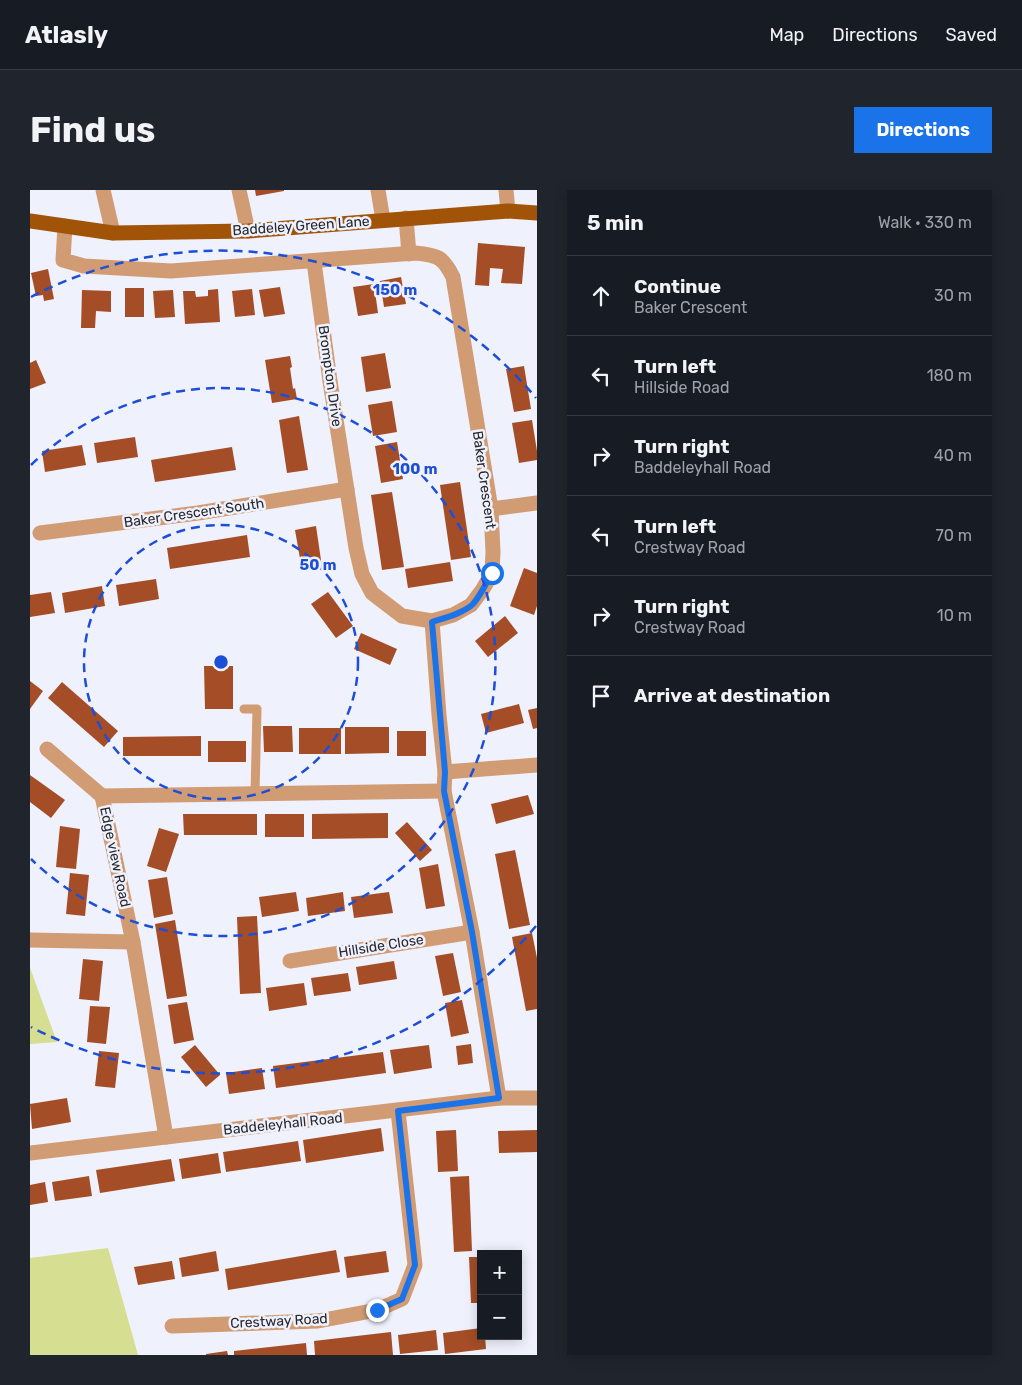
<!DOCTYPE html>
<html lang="en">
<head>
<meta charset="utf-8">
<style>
  body { margin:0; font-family:Rubik,sans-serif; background:#20242c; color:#f1f3f6 }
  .controls { position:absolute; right:15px; bottom:15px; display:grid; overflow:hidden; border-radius:0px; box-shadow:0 2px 12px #0003 }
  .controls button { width:45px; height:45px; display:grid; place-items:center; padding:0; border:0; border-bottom:1px solid #363941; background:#171b24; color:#f1f3f6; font:25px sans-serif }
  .stop { position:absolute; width:15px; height:15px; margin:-11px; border:4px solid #1a73e8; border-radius:50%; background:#fff }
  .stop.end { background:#1a73e8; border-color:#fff; box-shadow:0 1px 5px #0008 }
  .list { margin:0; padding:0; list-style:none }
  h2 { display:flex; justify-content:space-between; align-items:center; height:65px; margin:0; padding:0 20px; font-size:21px }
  h2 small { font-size:16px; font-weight:400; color:#9ea1a6 }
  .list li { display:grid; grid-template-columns:32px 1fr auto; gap:15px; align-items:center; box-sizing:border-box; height:80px; padding:0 20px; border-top:1px solid #363941 }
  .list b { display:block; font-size:19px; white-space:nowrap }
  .list p { margin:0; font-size:16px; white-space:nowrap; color:#9ea1a6 }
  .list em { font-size:16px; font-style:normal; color:#9ea1a6 }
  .icon { flex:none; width:28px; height:28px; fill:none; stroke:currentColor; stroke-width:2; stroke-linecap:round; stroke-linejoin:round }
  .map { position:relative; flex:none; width:507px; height:1165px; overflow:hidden; border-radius:0px }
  header { display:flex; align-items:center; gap:30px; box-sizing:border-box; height:70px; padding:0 25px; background:#171b24; border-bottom:1px solid #363941 }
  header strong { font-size:24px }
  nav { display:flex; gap:28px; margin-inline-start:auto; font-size:18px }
  .intro { display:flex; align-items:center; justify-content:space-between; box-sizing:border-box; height:120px; padding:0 30px }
  h1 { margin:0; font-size:35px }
  .button { padding:12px 22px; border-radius:0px; background:#1a73e8; color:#fff; font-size:18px; font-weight:700 }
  main { display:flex; gap:30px; padding:0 30px }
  aside { flex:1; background:#171b24; border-radius:0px; box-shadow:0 2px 12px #0003 }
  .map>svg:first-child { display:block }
</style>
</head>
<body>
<header>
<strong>Atlasly</strong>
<nav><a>Map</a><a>Directions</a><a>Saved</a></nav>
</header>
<div class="intro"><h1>Find us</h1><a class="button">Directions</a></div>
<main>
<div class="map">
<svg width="507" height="1165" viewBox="0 0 507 1165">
  <rect width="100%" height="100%" fill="#eff1fc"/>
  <g fill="#d6de91">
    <polygon points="0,778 27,852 0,854"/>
    <polygon points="78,1058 108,1165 0,1165 0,1068"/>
  </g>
  <g fill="#a44d26">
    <polygon points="225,0 254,0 254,1 226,6"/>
    <polygon points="448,53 495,57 492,94 471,93 473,79 460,78 459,96 445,95"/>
    <polygon points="18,79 24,109 14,111 13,105 6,106 1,83"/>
    <polygon points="371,87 376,114 354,117 350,91"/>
    <polygon points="344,94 348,123 328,126 323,97"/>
    <polygon points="250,97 255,124 234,127 229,100"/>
    <rect x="95" y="98" width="19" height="29"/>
    <polygon points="188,99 190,132 155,134 153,101 165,101 166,107 178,106 178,100"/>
    <polygon points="222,99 225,125 205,127 202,101"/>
    <polygon points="52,100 81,101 81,122 66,121 65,138 51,138"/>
    <polygon points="143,100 145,127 125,128 123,101"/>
    <polygon points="355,163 361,198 336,202 331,167"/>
    <polygon points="260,166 262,177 260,178 263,199 265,198 267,209 242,213 235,170"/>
    <polygon points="6,170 16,193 0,199 0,173"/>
    <polygon points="494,176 501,219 484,222 476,179"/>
    <polygon points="362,211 367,242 343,246 338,215"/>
    <polygon points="269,226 278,280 257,283 249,230"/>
    <polygon points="502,230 507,261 507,270 489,273 482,233"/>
    <polygon points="105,247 108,267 67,273 64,253"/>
    <polygon points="367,252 373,289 351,293 345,256"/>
    <polygon points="52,255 56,275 15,282 12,261"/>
    <polygon points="202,257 206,280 125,292 121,270"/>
    <polygon points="430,292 441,367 421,370 410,295"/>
    <polygon points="362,302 374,377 352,380 341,305"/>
    <polygon points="286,336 292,377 272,380 265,340"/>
    <polygon points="217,345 220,367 140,379 137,358"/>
    <polygon points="420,372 423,391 378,398 375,379"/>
    <polygon points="494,378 507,383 507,416 504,425 480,416"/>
    <polygon points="126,389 129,409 89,416 86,395"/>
    <polygon points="72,396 75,416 35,423 32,403"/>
    <polygon points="21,402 25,423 0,427 0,405"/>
    <polygon points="298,402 323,436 306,448 281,414"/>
    <polygon points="475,426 488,443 458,467 445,451"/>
    <polygon points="331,443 367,459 360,475 324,459"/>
    <polygon points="174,476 203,476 203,519 175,519"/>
    <polygon points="0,491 13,501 0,519"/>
    <polygon points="32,492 88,541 74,557 18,508"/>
    <polygon points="489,514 494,533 456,543 451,524"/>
    <polygon points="507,518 507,538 503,539 498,520"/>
    <polygon points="233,536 262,536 263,562 234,562"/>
    <polygon points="315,537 359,537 359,563 315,564"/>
    <rect x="269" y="538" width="42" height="26"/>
    <rect x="367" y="541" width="29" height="25"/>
    <polygon points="171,546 171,566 93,566 93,547"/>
    <rect x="178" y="551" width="38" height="21"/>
    <polygon points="0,585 35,610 21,628 0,612"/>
    <polygon points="498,605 504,624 466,634 461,614"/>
    <polygon points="358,623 358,648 282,649 282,624"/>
    <polygon points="153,624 227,624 227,645 154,645"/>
    <rect x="235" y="624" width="39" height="23"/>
    <polygon points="377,632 402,660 390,671 365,643"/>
    <polygon points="30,636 50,639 46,679 26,677"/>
    <polygon points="129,638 149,644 136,682 117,676"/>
    <polygon points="485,660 500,735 479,739 465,664"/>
    <polygon points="408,674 415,716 396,719 389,678"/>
    <polygon points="40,683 59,685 55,726 36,724"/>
    <polygon points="137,687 143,724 124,728 118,690"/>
    <polygon points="266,702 269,721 232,727 229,707"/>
    <polygon points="313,702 315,721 278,726 276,708"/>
    <polygon points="359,702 363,723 324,728 321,707"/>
    <polygon points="227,726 231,803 210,804 207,727"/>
    <polygon points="145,730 157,806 137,809 125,734"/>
    <polygon points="502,743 507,768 507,819 496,821 482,747"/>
    <polygon points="423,763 431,802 413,806 405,766"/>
    <polygon points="53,769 73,771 69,811 49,809"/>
    <polygon points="364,771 367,789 329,795 326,777"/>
    <polygon points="318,783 321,801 284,806 281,788"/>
    <polygon points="274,793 277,815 239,821 236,798"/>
    <polygon points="432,810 439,843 421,847 415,813"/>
    <polygon points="157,812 164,850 144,854 138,815"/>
    <polygon points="60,816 80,817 76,854 57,852"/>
    <polygon points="441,854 443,873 428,875 426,856"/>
    <polygon points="165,855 190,885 176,897 151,867"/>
    <polygon points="399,855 402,878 364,884 360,860"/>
    <polygon points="69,861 89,863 85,898 65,896"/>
    <polygon points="353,862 356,883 246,898 243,876"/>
    <polygon points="232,878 235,899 199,904 196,883"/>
    <polygon points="37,908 41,932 2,939 0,914"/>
    <polygon points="351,938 354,961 276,973 273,950"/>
    <polygon points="426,940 428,981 408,982 406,941"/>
    <polygon points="507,940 507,962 469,963 468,941"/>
    <polygon points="268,951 271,971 196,982 193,962"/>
    <polygon points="188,963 191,983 152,989 149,969"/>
    <polygon points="141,969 145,991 70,1003 66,980"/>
    <polygon points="59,986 62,1006 25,1011 22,992"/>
    <polygon points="439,986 442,1061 424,1062 420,987"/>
    <polygon points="15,992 18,1012 0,1015 0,995"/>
    <polygon points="306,1060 310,1082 198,1100 195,1079"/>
    <polygon points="186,1061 189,1081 152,1087 149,1068"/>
    <polygon points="356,1061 359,1082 317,1088 314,1067"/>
    <polygon points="439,1067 451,1067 451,1113 441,1113"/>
    <polygon points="142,1071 145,1089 108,1095 104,1077"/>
    <polygon points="451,1138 451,1146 455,1146 456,1159 415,1164 413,1143"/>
    <polygon points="406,1140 408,1160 370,1164 368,1145"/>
    <polygon points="361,1142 363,1165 285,1165 284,1151"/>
    <polygon points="276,1153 277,1165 204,1165 204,1161"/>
    <polygon points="197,1161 198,1165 176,1165 176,1164"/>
  </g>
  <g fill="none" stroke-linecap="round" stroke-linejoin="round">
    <polyline stroke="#d19b74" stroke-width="9" points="214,519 227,519 225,604"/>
    <g stroke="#d19b74" stroke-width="15">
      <polyline points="73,0 83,43"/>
      <polyline points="209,0 218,41"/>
      <polyline points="348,0 353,30"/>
      <polyline points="476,0 478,21"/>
      <polyline points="376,28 379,64"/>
      <path d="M35,36L33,70L54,76L141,81L385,63C408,65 413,67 423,87L461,319L463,362L462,383L453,399L441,415L423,425L402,431L372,426L342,403L332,384L326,358L300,191L284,72"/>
      <polyline points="461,319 507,313"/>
      <polyline points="10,343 168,323 317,299"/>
      <polyline points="402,431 409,525 415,582 414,601 442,742 469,908"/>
      <polyline points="17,559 72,606"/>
      <polyline points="415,582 507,575"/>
      <polyline points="0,750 103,752"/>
      <polyline points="260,771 442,742"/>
      <polyline points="136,947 103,752 72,606 414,601"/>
      <polyline points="0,963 469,908 507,908"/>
      <polyline points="142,1136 288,1131 347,1120 372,1109 385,1075 368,921"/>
    </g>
    <polyline stroke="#a15407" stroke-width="15" points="0,31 83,43 218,41 478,21 507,23"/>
  </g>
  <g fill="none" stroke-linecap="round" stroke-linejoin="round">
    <path stroke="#1a73e8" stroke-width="6" d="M347,1120L372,1109L385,1075L368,921L469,908L442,742L414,601L415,582L402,432C414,428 434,423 443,414C451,405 456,393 462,383"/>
  </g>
  <g fill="none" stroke="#1d4ed8" stroke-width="2.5" stroke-dasharray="9 6">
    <circle cx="191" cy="472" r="137"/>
    <path d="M1 275A274 274 0 1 1 1 669"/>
    <path d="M506 736A411 411 0 0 1 1 837M1 107A411 411 0 0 1 506 208"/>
  </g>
  <g text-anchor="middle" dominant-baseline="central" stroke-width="5" stroke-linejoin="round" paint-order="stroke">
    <g font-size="14" fill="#27282c" stroke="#eff1fc">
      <text transform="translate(271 36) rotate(-4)">Baddeley Green Lane</text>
      <text transform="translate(300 186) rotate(82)">Brompton Drive</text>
      <text transform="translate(454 290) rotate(82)">Baker Crescent</text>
      <text transform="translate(164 323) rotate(-8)">Baker Crescent South</text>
      <text transform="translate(85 667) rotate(78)">Edge view Road</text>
      <text transform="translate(351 756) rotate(-9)">Hillside Close</text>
      <text transform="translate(253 934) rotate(-6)">Baddeleyhall Road</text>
      <text transform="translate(249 1131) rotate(-3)">Crestway Road</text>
    </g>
  </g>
  <circle cx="191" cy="472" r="8" fill="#1d4ed8" stroke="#eff1fc" stroke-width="2.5"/>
  <g font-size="15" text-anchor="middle" font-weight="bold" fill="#1d4ed8" stroke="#eff1fc" stroke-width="5" stroke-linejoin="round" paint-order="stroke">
    <text x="365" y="105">150 m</text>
    <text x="385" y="284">100 m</text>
    <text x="288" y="380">50 m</text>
  </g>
</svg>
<div class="controls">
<button>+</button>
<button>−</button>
</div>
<div class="stop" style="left:462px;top:383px"></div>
<div class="stop end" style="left:347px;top:1120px"></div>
</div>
<aside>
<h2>5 min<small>Walk · 330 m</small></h2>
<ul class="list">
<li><svg class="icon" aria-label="ahead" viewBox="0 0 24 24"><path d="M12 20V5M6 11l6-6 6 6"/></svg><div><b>Continue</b><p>Baker Crescent</p></div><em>30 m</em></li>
<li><svg class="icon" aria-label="left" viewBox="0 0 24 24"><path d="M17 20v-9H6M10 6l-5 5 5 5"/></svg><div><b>Turn left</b><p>Hillside Road</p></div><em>180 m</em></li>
<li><svg class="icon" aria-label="right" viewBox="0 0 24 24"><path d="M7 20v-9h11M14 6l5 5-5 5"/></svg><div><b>Turn right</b><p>Baddeleyhall Road</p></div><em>40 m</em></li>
<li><svg class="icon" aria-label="left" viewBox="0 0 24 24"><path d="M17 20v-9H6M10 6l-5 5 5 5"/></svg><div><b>Turn left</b><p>Crestway Road</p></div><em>70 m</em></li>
<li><svg class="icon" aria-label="right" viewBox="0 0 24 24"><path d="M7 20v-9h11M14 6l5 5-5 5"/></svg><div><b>Turn right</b><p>Crestway Road</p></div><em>10 m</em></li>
<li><svg class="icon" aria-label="arrive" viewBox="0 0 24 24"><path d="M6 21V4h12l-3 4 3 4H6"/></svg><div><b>Arrive at destination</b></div></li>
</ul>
</aside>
</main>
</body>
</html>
